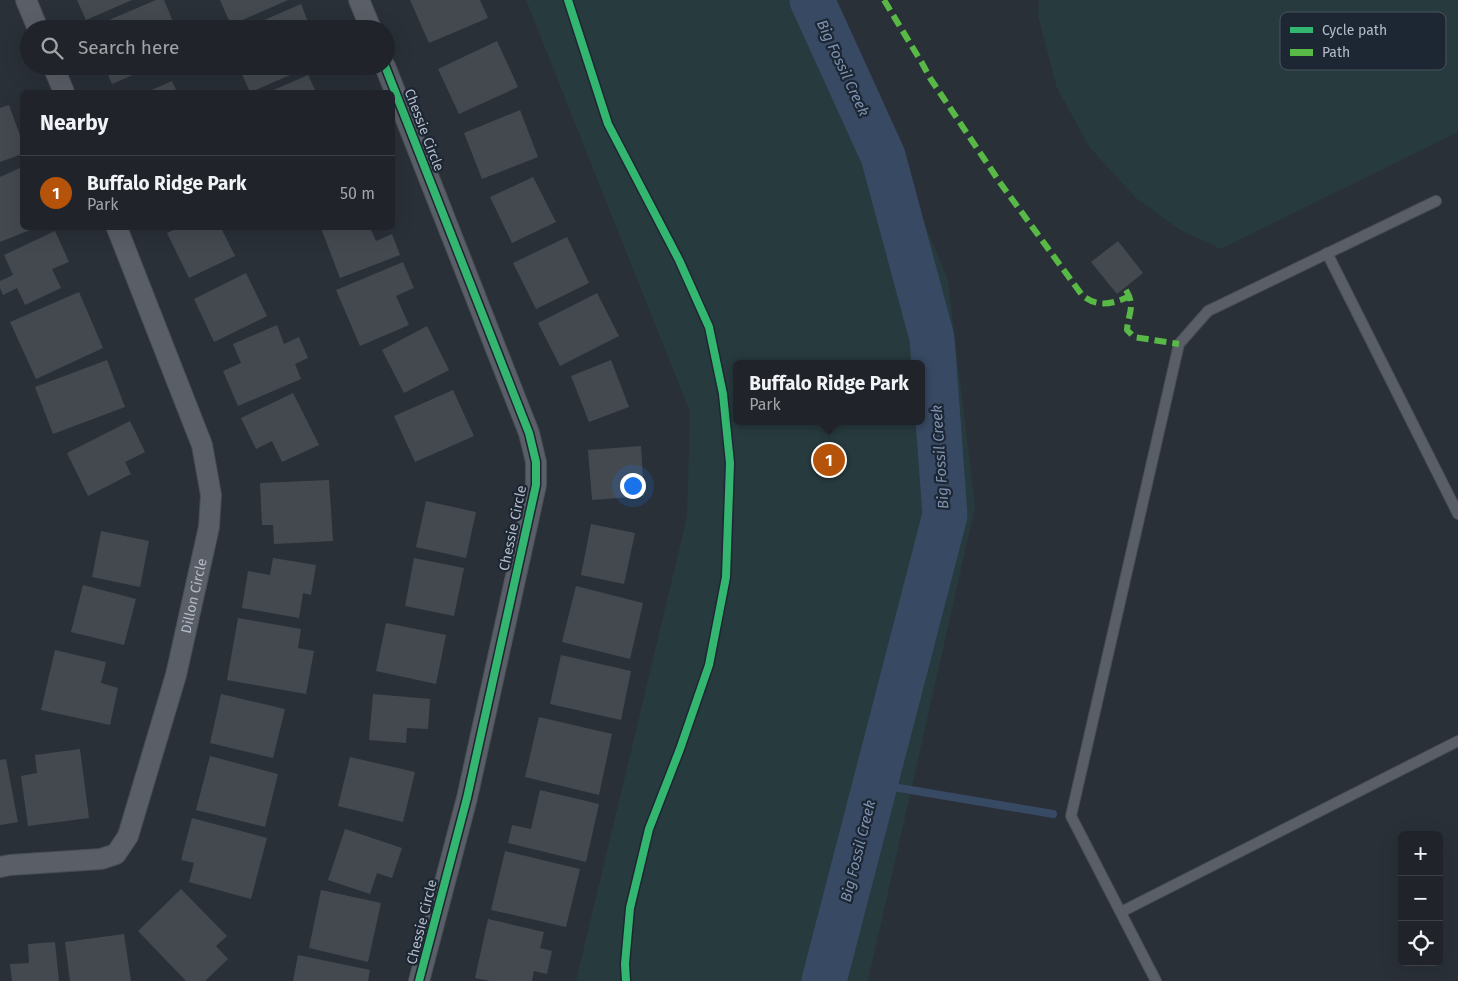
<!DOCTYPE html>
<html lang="en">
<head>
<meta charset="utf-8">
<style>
  body { margin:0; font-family:"Fira Sans",sans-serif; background:#2d3036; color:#f1f3f6 }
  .controls { position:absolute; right:15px; bottom:15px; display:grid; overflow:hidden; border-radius:8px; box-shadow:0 5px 20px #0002 }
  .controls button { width:45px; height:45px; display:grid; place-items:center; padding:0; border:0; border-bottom:1px solid #3d4147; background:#20242a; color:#f1f3f6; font:25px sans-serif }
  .you { position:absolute; left:632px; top:485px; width:18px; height:18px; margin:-12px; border:4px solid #fff; border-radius:50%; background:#1a73e8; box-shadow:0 0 0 8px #1a73e833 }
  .badge { display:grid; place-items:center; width:32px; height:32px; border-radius:50%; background:#b45309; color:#fff; font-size:16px; font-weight:700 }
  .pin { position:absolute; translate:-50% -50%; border:2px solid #fff; box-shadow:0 1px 5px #0006 }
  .popup { position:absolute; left:733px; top:360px; width:192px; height:65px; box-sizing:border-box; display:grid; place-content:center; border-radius:8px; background:#20242a; filter:drop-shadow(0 1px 4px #0005); font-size:16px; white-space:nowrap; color:#a2a4a8 }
  .popup b { font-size:19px; color:#f1f3f6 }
  .popup::after { content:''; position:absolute; left:50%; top:100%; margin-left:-10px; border:10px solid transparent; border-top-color:#20242a }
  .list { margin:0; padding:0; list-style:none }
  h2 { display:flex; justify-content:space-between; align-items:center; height:65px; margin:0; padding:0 20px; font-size:21px }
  h2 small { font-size:16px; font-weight:400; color:#a2a4a8 }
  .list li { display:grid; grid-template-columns:32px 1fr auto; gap:15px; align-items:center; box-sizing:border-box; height:75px; padding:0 20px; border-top:1px solid #3d4147 }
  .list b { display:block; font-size:19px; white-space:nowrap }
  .list p { margin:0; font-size:16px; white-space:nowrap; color:#a2a4a8 }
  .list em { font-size:16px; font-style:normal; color:#a2a4a8 }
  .icon { flex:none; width:28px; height:28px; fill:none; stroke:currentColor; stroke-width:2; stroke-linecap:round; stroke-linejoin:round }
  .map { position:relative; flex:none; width:1458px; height:981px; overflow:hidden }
  .search { position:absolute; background:#20242a; box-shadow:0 5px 20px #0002; left:20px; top:20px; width:375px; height:55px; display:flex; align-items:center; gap:12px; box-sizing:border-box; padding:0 18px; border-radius:28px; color:#a2a4a8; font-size:19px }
  .panel { position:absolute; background:#20242a; box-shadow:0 5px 20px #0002; left:20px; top:90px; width:375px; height:140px; border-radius:8px }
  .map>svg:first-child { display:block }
</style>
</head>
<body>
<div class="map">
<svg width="1458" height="981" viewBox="0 0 1458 981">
  <rect width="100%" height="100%" fill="#2a3038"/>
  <g fill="#273a3e" fill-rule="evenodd">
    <path d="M526,0H831L948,280L975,507L868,981H576L687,517L690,412ZM736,364H922V421H736Z"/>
    <polygon points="1039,0 1458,0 1458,132 1221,249 1180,230 1137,199 1090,148 1057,88 1038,16"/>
  </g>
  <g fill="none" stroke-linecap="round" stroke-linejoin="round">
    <polyline stroke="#384963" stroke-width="8" points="875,784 1053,814"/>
    <polyline stroke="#384963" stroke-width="45" points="812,0 883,156 932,338 945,515 824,981"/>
  </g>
  <g fill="#444950">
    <polygon points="77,0 132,0 86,20"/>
    <polygon points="156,0 164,0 174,24 163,29 88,29"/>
    <polygon points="220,0 288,0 231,25"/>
    <polygon points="410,0 480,0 488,18 429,43"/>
    <polygon points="301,4 311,29 244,29"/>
    <polygon points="497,41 518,87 459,114 438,69"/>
    <polygon points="104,66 154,66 112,84"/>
    <polygon points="238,66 311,66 251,92 250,92"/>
    <polygon points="308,75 316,92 269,92"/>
    <polygon points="172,81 177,92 147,92"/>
    <polygon points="9,105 22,141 22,154 0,162 0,108"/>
    <polygon points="520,110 538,157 482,179 464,133"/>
    <polygon points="22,167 22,228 35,228 0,242 0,177"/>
    <polygon points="533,177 556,222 512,243 490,197"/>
    <polygon points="178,228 221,228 235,256 189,278 167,233"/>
    <polygon points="321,228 370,228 376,241 392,234 400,255 340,278"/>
    <polygon points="55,231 69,262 52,269 61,288 25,305 17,288 3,295 0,288 0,281 13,275 4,255"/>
    <polygon points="567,237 589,283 536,309 513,263"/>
    <polygon points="1118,241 1143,273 1117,294 1091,262"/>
    <polygon points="403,262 414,288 396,296 409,325 360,346 336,290"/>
    <polygon points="246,273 267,316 214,342 194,299"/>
    <polygon points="79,292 103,348 36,379 10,322"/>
    <polygon points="597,293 619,336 560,366 538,323"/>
    <polygon points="277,325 284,344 299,337 308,358 295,364 301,379 238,406 223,371 241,363 233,344"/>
    <polygon points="427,326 449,370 404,393 382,350"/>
    <polygon points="107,360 125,407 53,434 35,387"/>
    <polygon points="611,360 629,407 589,422 571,376"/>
    <polygon points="453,390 474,436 415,462 394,416"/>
    <polygon points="293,393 319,445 282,462 272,441 256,449 241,418"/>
    <polygon points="130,421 145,452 125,462 131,474 88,496 67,453"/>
    <polygon points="641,446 644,496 592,500 588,450"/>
    <polygon points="329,480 333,541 274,544 273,525 262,525 260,483"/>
    <polygon points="426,501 476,512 466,558 416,547"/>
    <polygon points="591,524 635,533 624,584 581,575"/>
    <polygon points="101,531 149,541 140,587 92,577"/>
    <polygon points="273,558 316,565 311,595 303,593 299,618 242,608 248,571 270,575"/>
    <polygon points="414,558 464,568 454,616 405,606"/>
    <polygon points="83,585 136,599 124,645 71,632"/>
    <polygon points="576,586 643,603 630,659 562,642"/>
    <polygon points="238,618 301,629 298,648 314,651 306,694 227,680"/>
    <polygon points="386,623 446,635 436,684 376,671"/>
    <polygon points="55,650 106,662 101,683 118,688 110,725 41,710"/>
    <polygon points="561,655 631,671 621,720 550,704"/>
    <polygon points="221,694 285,709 273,758 210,743"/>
    <polygon points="373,694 430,699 428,729 407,728 406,743 369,740"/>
    <polygon points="539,717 612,734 599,795 525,777"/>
    <polygon points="80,749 89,818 28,826 21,776 37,773 35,755"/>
    <polygon points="210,756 278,774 265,827 196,810"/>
    <polygon points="350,757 415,772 403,822 338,806"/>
    <polygon points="6,759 18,822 0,825 0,760"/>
    <polygon points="540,790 599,804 586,862 508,843 512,825 531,829"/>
    <polygon points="192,818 267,838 251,899 189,882 194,863 181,860"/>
    <polygon points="345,829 402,848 392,878 377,873 370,894 328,880"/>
    <polygon points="505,851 580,869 566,927 491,910"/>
    <polygon points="181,889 227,936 216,946 228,959 205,981 186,981 138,931"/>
    <polygon points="321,890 381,903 368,962 309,948"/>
    <polygon points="488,919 544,932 540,948 552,951 547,974 534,971 532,981 490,981 475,978"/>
    <polygon points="124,934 131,981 70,981 65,942"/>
    <polygon points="55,942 59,981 12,981 10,964 29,963 28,944"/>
    <polygon points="298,955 370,970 368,981 293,981"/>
  </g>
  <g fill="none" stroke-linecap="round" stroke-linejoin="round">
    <g stroke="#484c53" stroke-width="12">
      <g id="lane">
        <polyline points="1327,253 1458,514"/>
        <polyline points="1121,912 1458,741"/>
        <polyline points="1156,981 1071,816 1179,344 1208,311 1436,201"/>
      </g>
    </g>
    <g stroke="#484c53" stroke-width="22">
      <g id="street">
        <polyline points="26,0 38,29"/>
        <polyline points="359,0 371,29"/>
        <polyline points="53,66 64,92"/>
        <polyline points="385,66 529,433 536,462 536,485 467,798 419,981"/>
        <path id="s1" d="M0,867L10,865L101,859L116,854L128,836L176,675L209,527L211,495L202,445L117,228"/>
      </g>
    </g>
    <use href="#lane" stroke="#5a5e66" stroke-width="10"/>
    <use href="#street" stroke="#5a5e66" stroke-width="20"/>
    <g stroke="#58b947" stroke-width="6" stroke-dasharray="12 6" stroke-linecap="butt">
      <path d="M884,0L922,63L930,78L1001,184L1082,295C1097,308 1113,304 1130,296"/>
      <path d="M1126,290C1136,306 1128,314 1127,330L1134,337L1179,344"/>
    </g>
    <g stroke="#1d2633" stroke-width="11">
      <g id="cycleway">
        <polyline points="568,0 608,124 679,260 709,327 723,394 730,463 726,577 709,665 680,749 649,829 630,908 625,964 626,981"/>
        <polyline points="385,66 529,433 536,462 536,485 467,798 419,981"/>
      </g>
    </g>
    <use href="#cycleway" stroke="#33b770" stroke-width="8"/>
  </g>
  <g text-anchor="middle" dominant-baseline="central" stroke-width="4.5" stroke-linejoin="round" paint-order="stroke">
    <g font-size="14" fill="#b4bcc9" stroke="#1d2633">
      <text transform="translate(424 130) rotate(69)">Chessie Circle</text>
      <text transform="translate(513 528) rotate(-78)">Chessie Circle</text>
      <text stroke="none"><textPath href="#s1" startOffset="388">Dillon Circle</textPath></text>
      <text transform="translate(422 922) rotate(-76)">Chessie Circle</text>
    </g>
    <g font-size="15" font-style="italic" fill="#7c92b1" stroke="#1d2633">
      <text transform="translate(843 68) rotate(65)">Big Fossil Creek</text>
      <text transform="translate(940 457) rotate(-94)">Big Fossil Creek</text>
      <text transform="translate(858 851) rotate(-76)">Big Fossil Creek</text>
    </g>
  </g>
  <rect x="1280" y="12" width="166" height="58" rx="8" fill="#1d2633" stroke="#4a5360" stroke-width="1"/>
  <rect x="1290" y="27" width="23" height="6" fill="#33b770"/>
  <rect x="1290" y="49" width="23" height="7" fill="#58b947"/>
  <g font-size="14" fill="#b4bcc9">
    <text x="1322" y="35">Cycle path</text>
    <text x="1322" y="57">Path</text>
  </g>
</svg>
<div class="controls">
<button>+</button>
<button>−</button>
<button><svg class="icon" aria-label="locate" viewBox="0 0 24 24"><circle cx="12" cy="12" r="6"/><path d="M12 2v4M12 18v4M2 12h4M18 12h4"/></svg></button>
</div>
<div class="you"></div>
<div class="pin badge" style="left:829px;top:460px">1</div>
<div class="popup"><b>Buffalo Ridge Park</b>Park</div>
<div class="search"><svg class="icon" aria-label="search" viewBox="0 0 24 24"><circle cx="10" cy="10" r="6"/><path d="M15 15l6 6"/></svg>Search here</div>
<section class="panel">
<h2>Nearby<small></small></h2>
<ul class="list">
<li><span class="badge">1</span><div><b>Buffalo Ridge Park</b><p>Park</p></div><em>50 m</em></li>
</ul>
</section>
</div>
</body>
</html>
